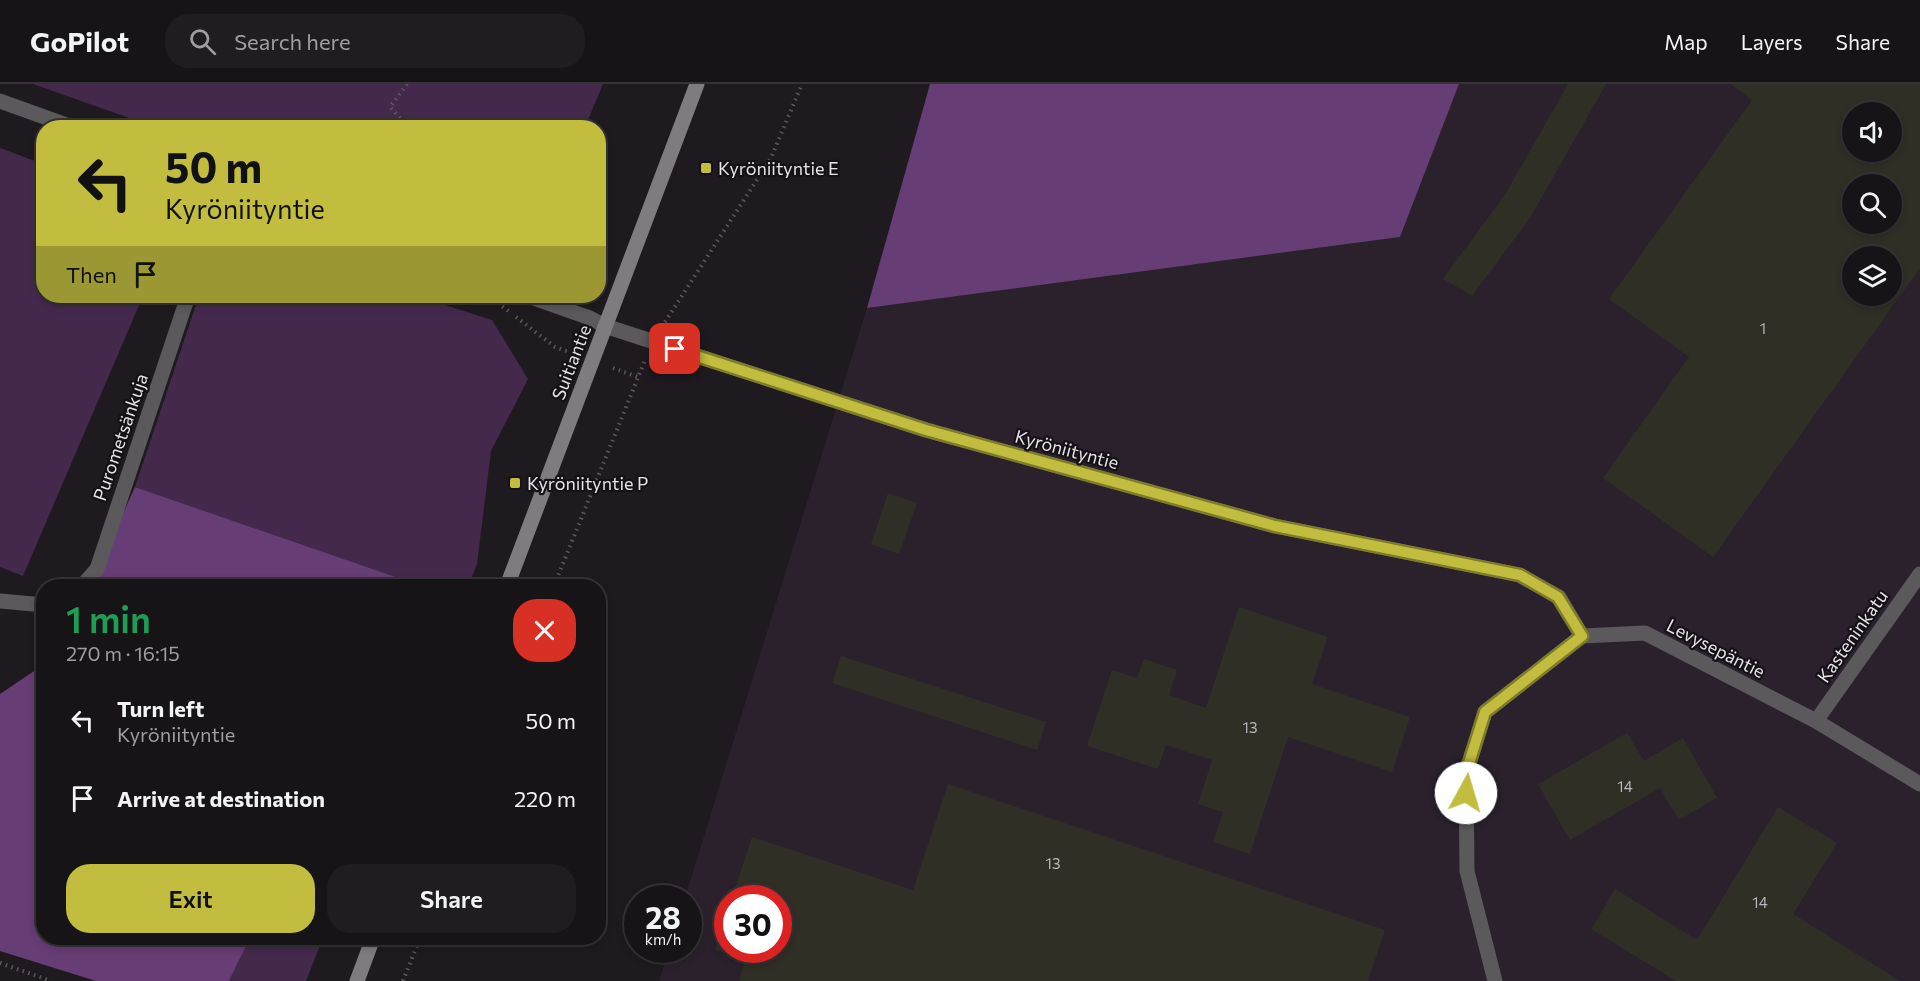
<!DOCTYPE html>
<meta charset="utf-8">
<style>
:root{--surface:#171418;--page:#201d21;--text:#f1f3f6;--muted:#9e9ea2;--line:#363337;--accent:#c2bd3f}
body{margin:0;font-family:Commissioner,sans-serif;background:var(--page);color:var(--text);height:100vh;display:flex;flex-direction:column;font-size:22px;white-space:nowrap}
*{box-sizing:border-box;margin:0}
p{font-size:20px;color:var(--muted)}
.icon{flex:none;width:33px;height:33px;fill:none;stroke:currentColor;stroke-width:2;stroke-linecap:round;stroke-linejoin:round}
.map{position:relative;flex:1;overflow:hidden}
.panel{position:absolute;left:36px;top:495px;width:570px;height:366px;display:flex;flex-direction:column;background:var(--surface);border-radius:24px;box-shadow:0 3px 9px #0003,0 0 0 2px var(--line)}
.panel>*{flex:none}
.hud{position:absolute;left:36px;top:36px;width:570px;height:183px;border-radius:24px;box-shadow:0 3px 9px #0003,0 0 0 2px var(--line);background:#c2bd3f;color:#111;overflow:hidden}
.fabs{position:absolute;left:1842px;top:18px;display:grid;gap:12px}
.fabs a{display:grid;place-items:center;width:60px;height:60px;border-radius:50%;background:var(--surface);box-shadow:0 3px 9px #0003,0 0 0 2px var(--line);font-size:30px}
.speed{position:absolute;left:624px;top:801px;display:flex;gap:12px;font-size:30px;font-weight:700;text-align:center}
.speed>*{display:grid;place-content:center;width:78px;height:78px;border-radius:50%;background:var(--surface);box-shadow:0 3px 9px #0003,0 0 0 2px var(--line);line-height:1}
.speed small{font-size:15px;font-weight:400}
.speed .limit{border:9px solid #d22;background:#fff;color:#111}
.pin{position:absolute;display:grid;place-items:center;width:51px;height:51px;color:#fff;margin:-26px;border-radius:12px;box-shadow:0 3px 9px #0006}
.me{position:absolute;width:66px;margin:-33px;rotate:6deg;stroke-linejoin:round;filter:drop-shadow(0 0 4px #0008)}
.turn{display:flex;align-items:center;gap:21px;height:126px;padding:0 30px;font-size:27px}
.turn .icon{width:78px;height:78px;stroke-width:2.5}
.turn b{display:block;font-size:42px;line-height:51px}
.then{display:flex;align-items:center;height:57px;padding:0 30px;background:#0003;gap:12px;font-size:22px}
.round{display:grid;place-items:center;flex:none;width:63px;height:63px;border-radius:24px;background:var(--page)}
.head{display:flex;align-items:center;justify-content:space-between;height:102px;padding:0 30px}
h1{font-size:36px;font-weight:600;line-height:45px;color:#1e9e55}
.cta{display:flex;gap:12px;margin-top:auto;padding:12px 30px}
.cta a{flex:1;height:69px;border-radius:24px;background:var(--accent);color:#111;font-size:24px;font-weight:600;line-height:69px;text-align:center}
.cta a+a{background:var(--page);color:var(--text)}
ul{padding:0;list-style:none}
li{display:flex;align-items:center;gap:18px;height:78px;padding:0 30px}
li div{flex:1}
li b{display:block;font-size:22px}
li em{font-style:normal}
header{display:flex;align-items:center;gap:36px;box-sizing:border-box;height:84px;padding:0 30px;background:var(--surface);border-bottom:2px solid var(--line)}
header strong{font-size:28px}
nav{display:flex;gap:33px;margin-inline-start:auto;font-size:21px}
.search{width:420px;height:54px;background:var(--page);display:flex;align-items:center;gap:15px;box-sizing:border-box;padding:0 21px;border-radius:24px;color:var(--muted);font-size:22px}
.map>svg:first-child{display:block}
.built{fill:#2a212d;fill-rule:evenodd}
.green{fill:#44294d}
.forest{fill:#663d74}
.building{fill:#2f2f26;fill-rule:evenodd}
.lines{fill:none;stroke-linecap:round;stroke-linejoin:round}
.path{stroke:#5d585e;stroke-width:4;stroke-dasharray:1.5 4.5;stroke-linecap:butt}
.minor{stroke:#5b595c;stroke-width:15}
.secondary{stroke:#807b81;stroke-width:15}
.route-casing{stroke:#7e7b29;stroke-width:15}
.route{stroke:#c2bd3f;stroke-width:10}
.poi-dot{fill:#c2bd3f;stroke:#151117;stroke-width:2}
.labels{text-anchor:middle;dominant-baseline:central;stroke-width:4.5;stroke-linejoin:round;paint-order:stroke}
.number-label{font-size:15px;fill:#b8b5b7}
.poi-label{font-size:18px;fill:#e6e2e7;stroke:#151117;text-anchor:start}
.street-label{font-size:18px;fill:#e6e2e7;stroke:#151117}
</style>
<header>
<strong>GoPilot</strong>
<div class="search"><svg class="icon" aria-label="search" viewBox="0 0 24 24"><circle cx="10" cy="10" r="6"/><path d="M15 15l6 6"/></svg>Search here</div>
<nav><a>Map</a><a>Layers</a><a>Share</a></nav>
</header>
<div class="map">
<svg width="1920" height="897" viewBox="0 0 1920 897">
<rect width="100%" height="100%" fill="#1f1a20"/>
<path class="built" d="M1459,0H1920V897H659L669,866H688V814H685L867,224L1400,153ZM1852,28H1892V68H1852ZM1852,100H1892V140H1852ZM1852,172H1892V212H1852ZM728,814H778V866H728Z"/>
<g class="green">
<path d="M33,0H603L585,43H155Z"/>
<path d="M0,64L43,80L44,212H143L23,492L0,483Z"/>
<path d="M199,212H417L492,236L528,295L491,367L477,480L468,502H422L135,403Z"/>
<path d="M250,854H323L306,897H229Z"/>
</g>
<g class="forest">
<path d="M930,0H1459L1400,153L867,224Z"/>
<path d="M135,403L422,502H90Z"/>
<path d="M43,581L44,854H250L229,897H96L0,867V610Z"/>
</g>
<g class="building">
<path d="M1568,0H1606L1530,134L1472,212L1443,195L1504,112Z"/>
<path d="M1730,0H1920V184L1713,473L1603,394L1689,273L1609,215L1752,16ZM1852,28H1892V68H1852ZM1852,100H1892V140H1852ZM1852,172H1892V212H1852Z"/>
<path d="M888,409L917,419L899,470L871,460Z"/>
<path d="M1239,523L1328,553L1312,600L1410,633L1392,688L1288,653L1250,770L1213,758L1223,728L1198,720L1212,676L1166,661L1158,685L1087,662L1112,586L1137,594L1144,575L1177,586L1169,611L1206,624Z"/>
<path d="M841,572L1046,638L1037,666L832,599Z"/>
<path d="M1627,649L1644,677L1683,654L1717,714L1679,736L1660,704L1570,756L1538,700Z"/>
<path d="M948,700L1385,846L1368,897H739L745,876L715,866L727,829L728,866H778V814H732L752,753L913,806Z"/>
<path d="M1778,723L1837,759L1793,830L1900,897H1676L1591,845L1615,805L1697,856Z"/>
</g>
<g class="lines">
<g class="path">
<path d="M407,0L390,23L409,44"/>
<path d="M481,212L495,217L510,228"/>
<path d="M516,233L555,263L572,269"/>
<path d="M665,238L771,74L802,0"/>
<path d="M613,284L638,293"/>
<path d="M554,502L645,276"/>
<path d="M0,879L51,897"/>
<path d="M403,897L420,854"/>
</g>
<g class="minor">
<path d="M0,17L75,44"/>
<path d="M528,212L590,234L605,242L926,346L1275,442L1519,491L1559,513L1582,552"/>
<path d="M82,502L97,485L188,212"/>
<path d="M0,517L44,521"/>
<path d="M1816,637L1920,490"/>
<path d="M1495,897L1467,787L1466,689L1485,628L1582,552L1645,549L1816,637L1920,700"/>
</g>
<g class="secondary">
<path d="M507,502L697,0"/>
<path d="M357,897L373,854"/>
</g>
</g>
<g class="lines">
<g class="route-casing">
<path id="route" d="M675,265L926,346L1275,442L1520,491L1558,513L1582,552L1485,628L1466,689V709"/>
</g>
<use href="#route" class="route"/>
</g>
<g class="poi-dot">
<rect x="700" y="78" width="12" height="12" rx="3"/>
<rect x="509" y="393" width="12" height="12" rx="3"/>
</g>
<g class="labels">
<g class="number-label">
<text x="1763" y="244">1</text>
<text x="1250" y="643">13</text>
<text x="1625" y="702">14</text>
<text x="1053" y="779">13</text>
<text x="1760" y="818">14</text>
</g>
<g class="poi-label">
<text x="718" y="84">Kyröniityntie E</text>
<text x="527" y="399">Kyröniityntie P</text>
</g>
<g class="street-label">
<text transform="translate(571 278) rotate(-69)">Suitiantie</text>
<text transform="translate(120 353) rotate(-71)">Purometsänkuja</text>
<text transform="translate(1067 365) rotate(15)">Kyröniityntie</text>
<text transform="translate(1852 552) rotate(-55)">Kasteninkatu</text>
<text transform="translate(1716 564) rotate(27)">Levysepäntie</text>
</g>
</g>
</svg>
<div class="fabs">
<a><svg class="icon" aria-label="sound" viewBox="0 0 24 24"><path d="M4 9h4l5-4v14l-5-4H4zM17 9q2 3 0 6"/></svg></a>
<a><svg class="icon" aria-label="search" viewBox="0 0 24 24"><circle cx="10" cy="10" r="6"/><path d="M15 15l6 6"/></svg></a>
<a><svg class="icon" aria-label="layers" viewBox="0 0 24 24"><path d="M12 4l9 5-9 5-9-5zM3 14l9 5 9-5"/></svg></a>
</div>
<div class="speed"><div>28<small>km/h</small></div><div class="limit">30</div></div>
<div class="pin" style="left:675px;top:265px;background:#d93025"><svg class="icon" aria-label="arrive" viewBox="0 0 24 24"><path d="M6 21V4h12l-3 4 3 4H6"/></svg></div>
<svg class="me" style="left:1466px;top:709px" viewBox="-20 -20 40 40"><circle r="19" fill="#fff"/><path d="M0-13L10 11 0 6-10 11z" fill="#c2bd3f"/></svg>
<div class="hud">
<div class="turn"><svg class="icon" aria-label="left" viewBox="0 0 24 24"><path d="M17 20v-9H6M10 6l-5 5 5 5"/></svg><div><b>50 m</b>Kyröniityntie</div></div>
<div class="then">Then<svg class="icon" aria-label="arrive" viewBox="0 0 24 24"><path d="M6 21V4h12l-3 4 3 4H6"/></svg></div>
</div>
<section class="panel">
<div class="head"><div><h1>1 min</h1><p>270 m · 16:15</p></div><a class="round" style="background:#d93025;color:#fff"><svg class="icon" aria-label="close" viewBox="0 0 24 24"><path d="M6 6l12 12M18 6L6 18"/></svg></a></div>
<ul>
<li><svg class="icon" aria-label="left" viewBox="0 0 24 24"><path d="M17 20v-9H6M10 6l-5 5 5 5"/></svg><div><b>Turn left</b><p>Kyröniityntie</p></div><em>50 m</em></li>
<li><svg class="icon" aria-label="arrive" viewBox="0 0 24 24"><path d="M6 21V4h12l-3 4 3 4H6"/></svg><div><b>Arrive at destination</b></div><em>220 m</em></li>
</ul>
<div class="cta"><a>Exit</a><a>Share</a></div>
</section>
</div>
